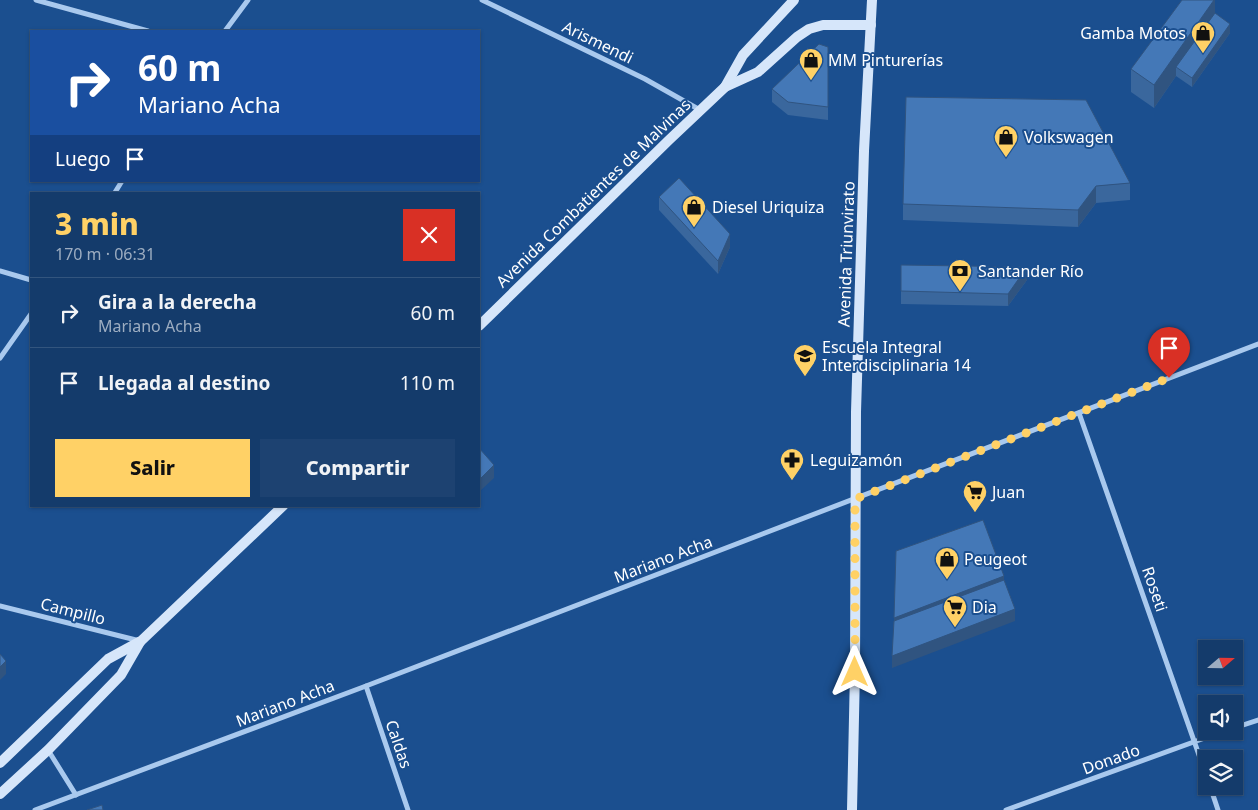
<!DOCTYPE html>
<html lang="es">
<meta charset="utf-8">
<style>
:root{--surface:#143b6b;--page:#1d4271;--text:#f1f3f6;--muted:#9dadc1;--line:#33557e;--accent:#ffd166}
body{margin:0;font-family:"Noto Sans",sans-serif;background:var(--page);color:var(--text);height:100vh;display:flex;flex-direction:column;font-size:19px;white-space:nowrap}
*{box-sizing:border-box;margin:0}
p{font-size:16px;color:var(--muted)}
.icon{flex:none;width:28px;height:28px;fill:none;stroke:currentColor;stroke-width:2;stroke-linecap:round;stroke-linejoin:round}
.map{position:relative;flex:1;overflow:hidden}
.details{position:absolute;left:30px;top:192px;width:450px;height:315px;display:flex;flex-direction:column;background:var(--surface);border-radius:0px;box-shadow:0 1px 4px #0004,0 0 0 1px var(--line)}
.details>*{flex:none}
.banner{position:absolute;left:30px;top:30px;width:450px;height:152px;border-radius:0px;box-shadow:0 1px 4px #0004,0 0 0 1px var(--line);background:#1a4fa0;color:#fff;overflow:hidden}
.needle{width:32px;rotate:70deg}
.buttons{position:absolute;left:1198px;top:640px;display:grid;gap:10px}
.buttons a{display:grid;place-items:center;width:45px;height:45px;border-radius:0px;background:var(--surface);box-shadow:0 1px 4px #0004,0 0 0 1px var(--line);font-size:25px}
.pin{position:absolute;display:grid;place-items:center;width:42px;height:42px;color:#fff;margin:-51px -21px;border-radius:50% 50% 50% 0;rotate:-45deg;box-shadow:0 0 5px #0007}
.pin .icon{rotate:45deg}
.me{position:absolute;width:55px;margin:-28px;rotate:0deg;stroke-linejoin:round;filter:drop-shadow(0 0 4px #0008)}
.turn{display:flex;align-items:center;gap:18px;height:105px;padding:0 25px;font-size:22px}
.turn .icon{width:65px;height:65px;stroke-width:2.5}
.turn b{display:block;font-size:35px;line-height:42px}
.then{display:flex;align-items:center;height:48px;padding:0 25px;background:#0003;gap:10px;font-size:19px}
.round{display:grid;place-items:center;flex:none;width:52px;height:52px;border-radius:0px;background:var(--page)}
.overview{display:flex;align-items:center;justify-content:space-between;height:85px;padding:0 25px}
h1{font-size:30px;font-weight:800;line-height:38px;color:var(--accent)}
.primary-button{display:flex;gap:10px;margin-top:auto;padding:10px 25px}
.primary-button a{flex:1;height:58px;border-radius:0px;background:var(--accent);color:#111;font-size:20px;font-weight:800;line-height:58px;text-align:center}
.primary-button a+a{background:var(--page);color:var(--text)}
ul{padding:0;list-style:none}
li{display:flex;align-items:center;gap:15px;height:70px;padding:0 25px;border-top:1px solid var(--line)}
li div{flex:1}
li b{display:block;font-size:19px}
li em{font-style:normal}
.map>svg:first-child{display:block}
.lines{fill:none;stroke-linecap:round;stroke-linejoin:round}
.street{stroke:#a9c9ee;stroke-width:5}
.secondary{stroke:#d6e6fa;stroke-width:10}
.wall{fill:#3a679d}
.shaded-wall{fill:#305480}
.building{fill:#4478b7;stroke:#305480}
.route{stroke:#ffd166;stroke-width:9;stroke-dasharray:0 16.2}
.labels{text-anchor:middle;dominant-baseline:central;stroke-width:4;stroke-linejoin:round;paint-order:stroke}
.poi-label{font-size:16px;fill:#fff;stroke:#1b4f8f;text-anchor:start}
.street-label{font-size:16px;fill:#fff;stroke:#1b4f8f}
</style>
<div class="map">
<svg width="1258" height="810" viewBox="0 0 1258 810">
<rect width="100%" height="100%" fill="#1b4f8f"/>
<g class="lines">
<g class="street">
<path d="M36,0L148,31"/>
<path d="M482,0L645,79L700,110"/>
<path d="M225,31L248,0"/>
<path d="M114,194L122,181"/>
<path d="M0,271L31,280"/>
<path d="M0,358L31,314"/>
<path d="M1079,413L1206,775"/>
<path d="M0,606L140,641"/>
<path d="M366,686L408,810"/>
<path d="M1234,728L1258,720"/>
<path d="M48,750L76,795"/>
<path d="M1210,786L1218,810"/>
<path d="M35,810L366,686L1258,344"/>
<path d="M1006,810L1224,731"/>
</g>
<g class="secondary">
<path d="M725,87L743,55L794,0"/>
<path d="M479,326L669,140L725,87L758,72L797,37L809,29L823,25H871"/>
<path d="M0,763L108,659L141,641L283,506"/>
<path d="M0,794L48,750L121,675L140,642"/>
<path d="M852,810L855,671L856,412L864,151L872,0"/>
</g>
</g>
<g class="wall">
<path d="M1215,0V13L1230,33L1192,87L1176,76L1154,108L1131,92V69Z"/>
<path d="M828,47V120L788,115L772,102V89Z"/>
<path d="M1130,183V200L1096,203L1078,227L903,220V204Z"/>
<path d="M659,197L730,247L718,274L659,210Z"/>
<path d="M901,265L1027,280L1008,306L901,304Z"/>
</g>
<g class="shaded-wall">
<path d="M1214,0H1215V21L1176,67V76L1154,108V85Z"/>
<path d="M1230,24V33L1192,87V78Z"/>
<path d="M1096,186V203L1078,227V210Z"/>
<path d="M730,234V247L718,274V261Z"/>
<path d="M1027,267V280L1008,306V294Z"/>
<path d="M494,465V478L479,492V480Z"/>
<path d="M1004,576V593L894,634V618Z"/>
<path d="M1015,609V621L892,668V656Z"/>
<path d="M6,661V674L0,680V667Z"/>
</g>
<g class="building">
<path d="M1182,0H1214L1154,85L1131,69Z"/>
<path d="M1215,13L1230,24L1192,78L1176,67Z"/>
<path d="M819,44L828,47V107L788,102L772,89Z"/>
<path d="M906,97L1086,100L1130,183L1096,186L1078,210L903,204Z"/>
<path d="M679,178L730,234L718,261L659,197Z"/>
<path d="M901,265L1027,267L1008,294L901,291Z"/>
<path d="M479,448L494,465L479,480Z"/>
<path d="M983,520L1004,576L894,618L896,551Z"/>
<path d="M1004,580L1015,609L892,656L894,621Z"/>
<path d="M0,654L6,661L0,667Z"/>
<path d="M102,805L103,810H87Z"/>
</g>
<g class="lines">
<path class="route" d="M855,672V499L1169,378"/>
</g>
<defs>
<g id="shop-pin" transform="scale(1.25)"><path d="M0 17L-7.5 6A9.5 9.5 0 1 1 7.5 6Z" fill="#ffd166" stroke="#1b4f8f"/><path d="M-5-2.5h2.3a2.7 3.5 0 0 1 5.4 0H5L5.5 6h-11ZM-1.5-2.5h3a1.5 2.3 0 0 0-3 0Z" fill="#111"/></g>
<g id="bank-pin" transform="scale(1.25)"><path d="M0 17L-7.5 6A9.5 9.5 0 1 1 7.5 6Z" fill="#ffd166" stroke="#1b4f8f"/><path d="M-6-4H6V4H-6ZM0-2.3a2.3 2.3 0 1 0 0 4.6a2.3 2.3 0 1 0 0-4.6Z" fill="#111"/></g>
<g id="school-pin" transform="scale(1.25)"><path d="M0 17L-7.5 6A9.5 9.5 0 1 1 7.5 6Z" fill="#ffd166" stroke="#1b4f8f"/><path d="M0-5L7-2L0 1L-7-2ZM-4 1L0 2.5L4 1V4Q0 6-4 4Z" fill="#111"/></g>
<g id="pharmacy-pin" transform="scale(1.25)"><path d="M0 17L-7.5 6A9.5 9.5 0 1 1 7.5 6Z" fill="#ffd166" stroke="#1b4f8f"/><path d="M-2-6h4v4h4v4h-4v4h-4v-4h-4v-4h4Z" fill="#111"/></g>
<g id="supermarket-pin" transform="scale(1.25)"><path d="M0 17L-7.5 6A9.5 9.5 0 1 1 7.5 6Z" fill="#ffd166" stroke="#1b4f8f"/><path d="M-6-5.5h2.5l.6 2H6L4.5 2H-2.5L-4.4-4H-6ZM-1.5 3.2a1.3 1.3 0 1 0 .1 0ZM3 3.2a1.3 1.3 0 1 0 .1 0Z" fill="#111"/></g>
</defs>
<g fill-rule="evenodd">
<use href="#shop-pin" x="1203" y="33"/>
<use href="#shop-pin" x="811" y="60"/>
<use href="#shop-pin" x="1006" y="137"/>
<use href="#shop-pin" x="694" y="207"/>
<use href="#bank-pin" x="960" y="271"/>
<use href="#school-pin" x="805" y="356"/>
<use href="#pharmacy-pin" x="792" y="460"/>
<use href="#supermarket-pin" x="975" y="492"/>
<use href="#shop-pin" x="947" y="559"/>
<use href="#supermarket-pin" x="955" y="607"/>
</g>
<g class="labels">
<g class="poi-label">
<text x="1186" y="33" text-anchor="end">Gamba Motos</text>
<text x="828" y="60">MM Pinturerías</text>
<text x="1024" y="137">Volkswagen</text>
<text x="712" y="207">Diesel Uriquiza</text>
<text x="978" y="271">Santander Río</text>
<text x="822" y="347">Escuela Integral<tspan x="822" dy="18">Interdisciplinaria 14</tspan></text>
<text x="810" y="460">Leguizamón</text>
<text x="992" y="492">Juan</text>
<text x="964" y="559">Peugeot</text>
<text x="972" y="607">Dia</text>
</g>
<g class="street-label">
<text transform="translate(598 42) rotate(26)">Arismendi</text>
<text transform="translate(593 193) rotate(-44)">Avenida Combatientes de Malvinas</text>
<text transform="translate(846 254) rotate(-88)">Avenida Triunvirato</text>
<text transform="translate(663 559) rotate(-21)">Mariano Acha</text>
<text transform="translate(1155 589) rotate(71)">Roseti</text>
<text transform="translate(73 611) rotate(14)">Campillo</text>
<text transform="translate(285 703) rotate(-21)">Mariano Acha</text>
<text transform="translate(399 744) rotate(71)">Caldas</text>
<text transform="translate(1111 759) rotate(-20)">Donado</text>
</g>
</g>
</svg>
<div class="buttons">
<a><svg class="needle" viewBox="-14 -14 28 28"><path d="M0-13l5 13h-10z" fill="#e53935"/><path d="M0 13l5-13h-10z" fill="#9dadc1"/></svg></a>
<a><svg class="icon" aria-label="sound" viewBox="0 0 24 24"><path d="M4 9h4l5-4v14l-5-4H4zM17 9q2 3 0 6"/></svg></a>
<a><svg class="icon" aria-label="layers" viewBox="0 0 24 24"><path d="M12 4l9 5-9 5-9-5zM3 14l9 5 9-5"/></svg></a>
</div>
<div class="pin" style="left:1169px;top:378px;background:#d93025"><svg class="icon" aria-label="arrive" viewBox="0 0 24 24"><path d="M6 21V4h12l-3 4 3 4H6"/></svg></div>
<svg class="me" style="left:855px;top:672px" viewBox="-20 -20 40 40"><path d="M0-17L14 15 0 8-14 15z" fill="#ffd166" stroke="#fff" stroke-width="4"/></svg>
<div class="banner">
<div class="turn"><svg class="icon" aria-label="right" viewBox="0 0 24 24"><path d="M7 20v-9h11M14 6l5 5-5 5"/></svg><div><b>60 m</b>Mariano Acha</div></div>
<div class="then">Luego<svg class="icon" aria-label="arrive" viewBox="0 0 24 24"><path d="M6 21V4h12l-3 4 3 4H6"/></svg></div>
</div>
<section class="details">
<div class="overview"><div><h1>3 min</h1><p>170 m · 06:31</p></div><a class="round" style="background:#d93025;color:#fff"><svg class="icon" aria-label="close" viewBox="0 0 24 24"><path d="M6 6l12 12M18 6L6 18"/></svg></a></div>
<ul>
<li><svg class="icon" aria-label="right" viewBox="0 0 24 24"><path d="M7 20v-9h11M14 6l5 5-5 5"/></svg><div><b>Gira a la derecha</b><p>Mariano Acha</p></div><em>60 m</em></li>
<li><svg class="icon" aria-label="arrive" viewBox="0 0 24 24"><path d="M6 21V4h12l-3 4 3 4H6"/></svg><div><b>Llegada al destino</b></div><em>110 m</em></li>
</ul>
<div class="primary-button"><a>Salir</a><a>Compartir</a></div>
</section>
</div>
